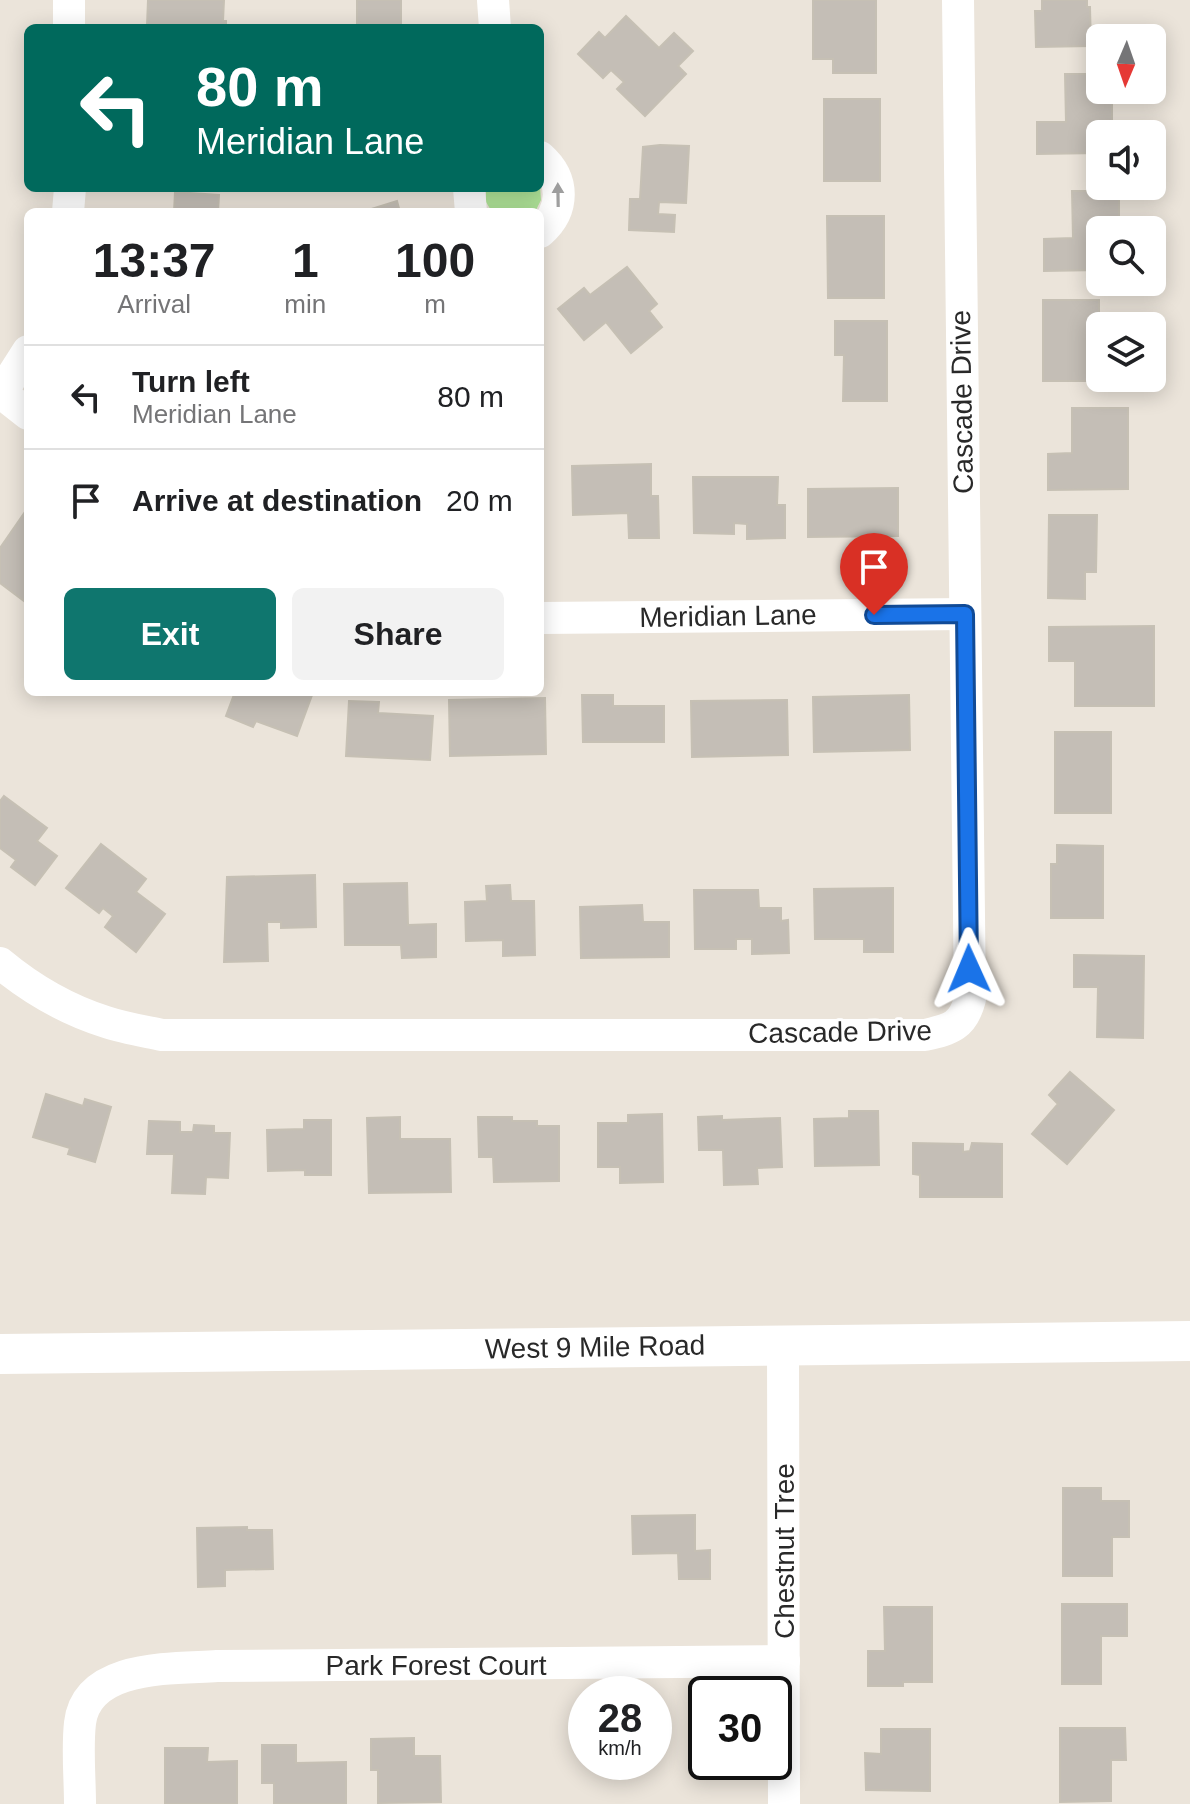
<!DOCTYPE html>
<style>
:root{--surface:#fff;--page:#f2f2f2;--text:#202124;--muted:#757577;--line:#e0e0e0;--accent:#0f766e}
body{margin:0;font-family:Helvetica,sans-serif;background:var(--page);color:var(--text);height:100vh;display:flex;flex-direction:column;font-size:30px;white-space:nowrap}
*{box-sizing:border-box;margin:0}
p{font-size:26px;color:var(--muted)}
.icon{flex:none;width:44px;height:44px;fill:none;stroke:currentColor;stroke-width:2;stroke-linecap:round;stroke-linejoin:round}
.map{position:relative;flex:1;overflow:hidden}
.side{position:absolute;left:24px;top:208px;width:520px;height:488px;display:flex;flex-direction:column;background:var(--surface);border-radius:12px;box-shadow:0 4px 20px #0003}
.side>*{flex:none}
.guide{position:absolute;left:24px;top:24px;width:520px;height:168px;border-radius:12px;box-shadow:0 4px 20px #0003;background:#00695c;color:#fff;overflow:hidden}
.needle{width:52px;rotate:182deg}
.controls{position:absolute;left:1086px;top:24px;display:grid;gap:16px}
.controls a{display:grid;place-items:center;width:80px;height:80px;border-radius:12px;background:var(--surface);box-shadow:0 4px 20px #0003;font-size:40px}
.speed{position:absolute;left:568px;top:1676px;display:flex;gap:16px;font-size:40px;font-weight:700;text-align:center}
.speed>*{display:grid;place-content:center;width:104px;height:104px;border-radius:50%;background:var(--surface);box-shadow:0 4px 20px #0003;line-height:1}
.speed small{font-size:20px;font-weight:400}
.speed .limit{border:4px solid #111;border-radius:12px;background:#fff;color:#111}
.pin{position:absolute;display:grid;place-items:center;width:68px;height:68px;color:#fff;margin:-82px -34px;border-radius:50% 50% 50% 0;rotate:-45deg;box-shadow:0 0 8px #0007}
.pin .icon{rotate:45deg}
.me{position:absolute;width:88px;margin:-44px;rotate:359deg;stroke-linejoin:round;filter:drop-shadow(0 0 6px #0008)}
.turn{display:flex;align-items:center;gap:28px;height:168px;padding:0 40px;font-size:36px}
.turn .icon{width:104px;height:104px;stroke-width:2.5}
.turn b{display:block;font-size:56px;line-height:68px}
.eta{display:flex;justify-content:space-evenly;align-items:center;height:136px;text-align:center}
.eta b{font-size:48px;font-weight:700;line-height:56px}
.action{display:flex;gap:16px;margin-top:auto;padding:16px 40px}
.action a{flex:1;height:92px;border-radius:12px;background:var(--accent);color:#fff;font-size:32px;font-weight:700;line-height:92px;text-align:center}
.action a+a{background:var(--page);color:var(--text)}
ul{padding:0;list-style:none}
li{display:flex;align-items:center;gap:24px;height:104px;padding:0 40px;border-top:2px solid var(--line)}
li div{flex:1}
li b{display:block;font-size:30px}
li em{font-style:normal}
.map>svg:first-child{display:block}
.green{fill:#aee297}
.building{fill:#c4beb6;stroke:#c6c0b4;stroke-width:2}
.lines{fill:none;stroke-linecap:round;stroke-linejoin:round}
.minor{stroke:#fff;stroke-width:32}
.tertiary{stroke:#fff;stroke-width:40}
.oneway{fill:#9f9f9f}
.route-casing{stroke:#114b97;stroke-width:20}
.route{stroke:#1a73e8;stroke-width:14}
.labels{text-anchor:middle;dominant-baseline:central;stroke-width:6;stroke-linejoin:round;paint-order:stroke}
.street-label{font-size:28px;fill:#292929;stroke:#fff}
</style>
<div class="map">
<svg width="1190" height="1804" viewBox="0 0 1190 1804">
<rect width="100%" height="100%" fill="#ebe4da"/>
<path class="green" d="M540,185L541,200L535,212H492L486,202V188H540Z"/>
<g class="building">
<path d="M148,0H224L223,21H226V28L147,26Z"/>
<rect x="357" y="0" width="44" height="28"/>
<path d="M813,0H876V73H833V59H813Z"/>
<path d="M1042,0H1087V7H1090L1091,46L1036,47L1035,11H1042Z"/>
<path d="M626,16L659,48L674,33L693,51L678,66L686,74L645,116L617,89L624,82L611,70L603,78L578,54L599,32L605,38Z"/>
<path d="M1065,74H1100V90H1112V134H1100V153L1037,154V122H1066Z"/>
<rect x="824" y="99" width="56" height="82"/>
<path d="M660,145L689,146L686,203L659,202L658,214L675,215L674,232L629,230L630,199H640L643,147Z"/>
<path d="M1072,191H1119V230H1100V270L1044,271V239L1073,238Z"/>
<path d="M175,192L219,195L218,212H174Z"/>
<path d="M397,201L400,212H366L365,211Z"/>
<path d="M827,216H884V298H828Z"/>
<path d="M627,267L657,304L649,311L662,327L631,353L606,322L584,340L558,309L584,288L590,295Z"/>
<rect x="1043" y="300" width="56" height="81"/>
<path d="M835,321H887V401H843L844,355H835Z"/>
<path d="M1072,408H1128V489L1048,490V454L1072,453Z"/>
<path d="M651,464V496H658L659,538H629L628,513L573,515L572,466Z"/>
<path d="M693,477H778L777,505H785V538L747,539V524L734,523V534L694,533Z"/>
<path d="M898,488V536L808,537V489Z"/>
<path d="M25,512L28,514V595L24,601L0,583V548Z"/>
<path d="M1049,515H1097L1096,572H1085V599L1048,598Z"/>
<path d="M1154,626V706H1075V661H1049V627Z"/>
<path d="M235,692H303L312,695L297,736L256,721L253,727L226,716Z"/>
<path d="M582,695H613V706H664V742H583Z"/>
<path d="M909,695L910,750L814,752L813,697Z"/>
<path d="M545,698L546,754L450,756L449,700Z"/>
<path d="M787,700L788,755L692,757L691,701Z"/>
<path d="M349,701L379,702L378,713L433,716L430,760L346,756Z"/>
<rect x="1055" y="732" width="56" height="81"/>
<path d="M4,796L47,828L37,841L57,856L35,885L11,867L16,860L0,848V801Z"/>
<path d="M101,844L146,879L136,892L165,914L136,952L105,927L113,916L103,908L99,913L66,888Z"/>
<path d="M1057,845L1103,846V918H1051V864H1057Z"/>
<path d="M315,875L316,927L281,928V922H267L268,961L224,962L227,877Z"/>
<path d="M407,883L408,925L436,924V957L402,958L401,945H345L344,884Z"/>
<path d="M510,885L511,901H534L535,955L503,956V940L466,941L465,902L487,901L486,886Z"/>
<path d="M893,888V952H864V939H815L814,889Z"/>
<path d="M694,890H758L759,908H781V921L788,920L789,953L752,954V939H736V949H695Z"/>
<path d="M642,905L643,922H669V957L581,958L580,907Z"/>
<path d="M1074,955L1144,956L1143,1038L1097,1037L1098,987H1074Z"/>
<path d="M1070,1072L1114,1110L1067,1164L1032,1134L1058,1104L1049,1095Z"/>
<path d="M46,1094L83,1106L85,1099L111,1107L95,1162L68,1154L70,1148L33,1137Z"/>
<path d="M849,1111H878L879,1165L815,1166L814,1119L849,1118Z"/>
<path d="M662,1114L663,1182L620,1183V1167H598V1123H628V1115Z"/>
<path d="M722,1116V1120L780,1118L782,1167L757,1168L758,1184L724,1185L723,1150H699L698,1117Z"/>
<path d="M400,1117V1139H450L451,1192L369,1193L367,1118Z"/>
<path d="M478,1117H512V1121H537V1126H559V1181L494,1182L493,1157H479Z"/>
<path d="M304,1120H331V1175H305V1170L268,1171L267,1130L304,1129Z"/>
<path d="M149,1121L180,1122V1132H193L194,1125L214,1126V1133H230L228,1178L206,1177L205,1194L172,1193L174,1154H147Z"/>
<path d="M913,1143L963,1144V1152L970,1151L972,1143L1002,1144V1197H920V1175L913,1174Z"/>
<path d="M1063,1488H1101V1501H1129V1537H1112V1576H1063Z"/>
<path d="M695,1515V1551L710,1550V1579H679L678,1553L633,1554L632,1516Z"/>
<path d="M247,1527V1530H272L273,1569L225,1570V1586L198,1587L197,1528Z"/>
<path d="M1062,1604H1127V1636H1101V1684H1062Z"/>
<path d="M884,1607H932V1682H903V1686H868V1651H885Z"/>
<path d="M1060,1728H1125L1126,1760H1111V1801L1060,1802Z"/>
<path d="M881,1729H930V1791L866,1790L865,1753L881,1754Z"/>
<path d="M414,1738V1756H440L441,1802L378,1803V1770H371V1739Z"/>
<path d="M262,1745H296V1763L346,1762V1804H274V1783H262Z"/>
<path d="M165,1748H208L207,1762L237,1761V1804H165Z"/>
</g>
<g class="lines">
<g class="minor">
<path d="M69,0V28"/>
<path d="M493,0L495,28"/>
<path d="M540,157C565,179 565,210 540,232"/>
<path d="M469,188L471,212"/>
<path d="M68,212L70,188"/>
<path d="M0,392L28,414"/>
<path d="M0,395L28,351"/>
<path d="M540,618L965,614"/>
<path d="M0,963C30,988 68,1010 106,1022C124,1028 143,1031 162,1035H925C951,1029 963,1026 970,999L958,0"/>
<path d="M783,1345L784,1804"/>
<path d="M80,1804C80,1778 77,1749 80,1723C87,1664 173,1669 217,1666L784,1661"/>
</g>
<path class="tertiary" d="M0,1354L1190,1341"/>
</g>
<defs><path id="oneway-solid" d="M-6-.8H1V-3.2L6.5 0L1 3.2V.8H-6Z" transform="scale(2)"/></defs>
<use class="oneway" href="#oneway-solid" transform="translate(558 195) rotate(-91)"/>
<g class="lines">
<g class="route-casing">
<path id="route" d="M874,615L965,614L969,969"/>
</g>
<use href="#route" class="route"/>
</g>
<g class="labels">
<g class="street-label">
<text transform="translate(962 402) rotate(-91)">Cascade Drive</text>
<text transform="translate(728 616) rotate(-1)">Meridian Lane</text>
<text transform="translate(840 1032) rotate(-1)">Cascade Drive</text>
<text transform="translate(595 1347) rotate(-1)">West 9 Mile Road</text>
<text transform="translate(784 1551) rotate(-90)">Chestnut Tree</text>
<text x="436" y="1665">Park Forest Court</text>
</g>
</g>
</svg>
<div class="controls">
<a><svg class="needle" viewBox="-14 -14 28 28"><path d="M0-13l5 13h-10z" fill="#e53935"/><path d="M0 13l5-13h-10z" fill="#757577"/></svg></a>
<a><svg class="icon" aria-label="sound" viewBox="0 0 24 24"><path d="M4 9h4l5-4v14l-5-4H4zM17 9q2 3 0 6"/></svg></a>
<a><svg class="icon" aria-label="search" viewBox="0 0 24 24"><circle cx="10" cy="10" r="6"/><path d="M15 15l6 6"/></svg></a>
<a><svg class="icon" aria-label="layers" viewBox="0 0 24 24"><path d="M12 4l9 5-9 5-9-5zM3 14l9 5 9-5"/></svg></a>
</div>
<div class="speed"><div>28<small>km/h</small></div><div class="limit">30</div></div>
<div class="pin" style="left:874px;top:615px;background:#d93025"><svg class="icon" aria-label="arrive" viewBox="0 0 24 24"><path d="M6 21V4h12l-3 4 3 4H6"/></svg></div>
<svg class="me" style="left:969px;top:969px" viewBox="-20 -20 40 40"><path d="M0-17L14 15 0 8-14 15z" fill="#1a73e8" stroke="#fff" stroke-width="4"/></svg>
<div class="guide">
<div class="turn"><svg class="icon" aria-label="left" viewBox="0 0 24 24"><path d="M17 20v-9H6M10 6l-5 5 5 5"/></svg><div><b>80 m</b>Meridian Lane</div></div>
</div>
<section class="side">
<div class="eta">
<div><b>13:37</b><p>Arrival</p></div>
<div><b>1</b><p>min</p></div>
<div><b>100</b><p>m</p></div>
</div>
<ul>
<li><svg class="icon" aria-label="left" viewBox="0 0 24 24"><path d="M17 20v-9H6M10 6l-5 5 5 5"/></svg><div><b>Turn left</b><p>Meridian Lane</p></div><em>80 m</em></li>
<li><svg class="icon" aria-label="arrive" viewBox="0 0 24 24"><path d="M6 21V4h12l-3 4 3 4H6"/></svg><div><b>Arrive at destination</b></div><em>20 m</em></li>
</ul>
<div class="action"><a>Exit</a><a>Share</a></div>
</section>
</div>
